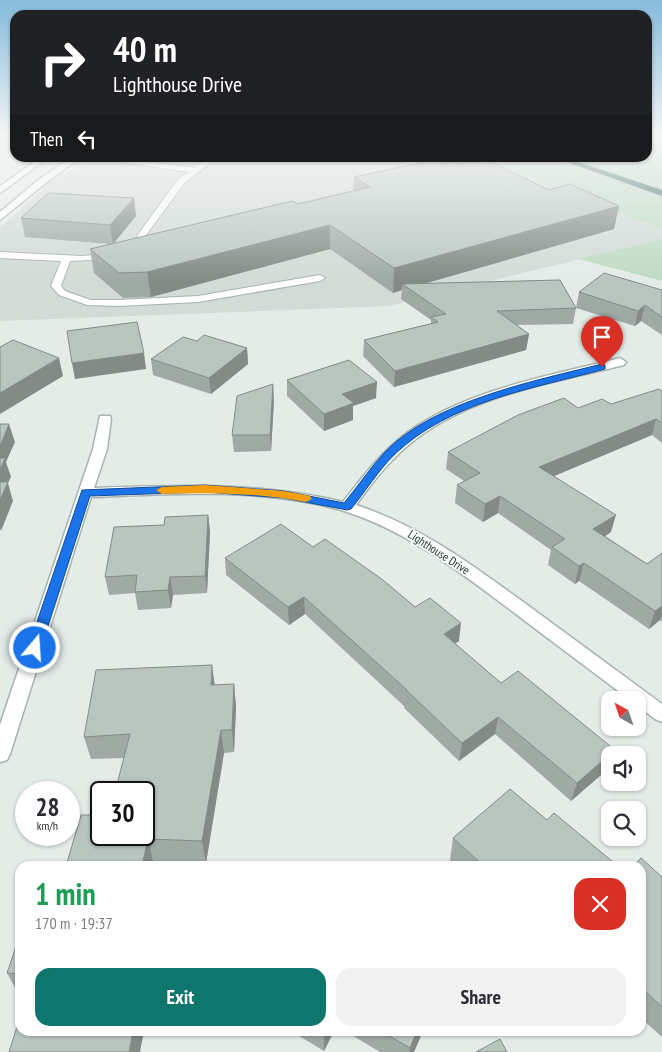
<!DOCTYPE html>
<meta charset="utf-8">
<style>
:root{--surface:#fff;--page:#f2f2f3;--text:#2b2b33;--muted:#7c7c81;--accent:#0f766e}
body{margin:0;font-family:"PT Sans Narrow",sans-serif;background:var(--page);color:var(--text);height:100vh;display:flex;flex-direction:column;font-size:19px;white-space:nowrap}
*{box-sizing:border-box;margin:0}
p{font-size:16px;color:var(--muted)}
.icon{flex:none;width:28px;height:28px;fill:none;stroke:currentColor;stroke-width:2;stroke-linecap:round;stroke-linejoin:round}
.map{position:relative;flex:1;overflow:hidden}
.drawer{position:absolute;left:15px;top:861px;width:631px;height:175px;display:flex;flex-direction:column;background:var(--surface);border-radius:15px;box-shadow:0 1px 4px #0004}
.drawer>*{flex:none}
.guide{position:absolute;left:10px;top:10px;width:642px;height:152px;border-radius:15px;box-shadow:0 1px 4px #0004;background:#202124;color:#fff;overflow:hidden}
.needle{width:32px;rotate:320deg}
.controls{position:absolute;left:601px;top:691px;display:grid;gap:10px}
.controls a{display:grid;place-items:center;width:45px;height:45px;border-radius:10px;background:var(--surface);box-shadow:0 1px 4px #0004;font-size:25px}
.speed{position:absolute;left:15px;top:781px;display:flex;gap:10px;font-size:25px;font-weight:700;text-align:center}
.speed>*{display:grid;place-content:center;width:65px;height:65px;border-radius:50%;background:var(--surface);box-shadow:0 1px 4px #0004;line-height:1}
.speed small{font-size:12px;font-weight:400}
.speed .limit{border:2px solid #111;border-radius:8px;background:#fff;color:#111}
.pin{position:absolute;display:grid;place-items:center;width:42px;height:42px;color:#fff;margin:-51px -21px;border-radius:50% 50% 50% 0;rotate:-45deg;box-shadow:0 0 5px #0007}
.pin .icon{rotate:45deg}
.me{position:absolute;width:55px;margin:-28px;rotate:18deg;stroke-linejoin:round;filter:drop-shadow(0 0 4px #0008)}
.turn{display:flex;align-items:center;gap:18px;height:105px;padding:0 20px;font-size:22px}
.turn .icon{width:65px;height:65px;stroke-width:2.5}
.turn b{display:block;font-size:35px;line-height:42px}
.then{display:flex;align-items:center;height:48px;padding:0 20px;background:#0003;gap:10px;font-size:19px}
.round{display:grid;place-items:center;flex:none;width:52px;height:52px;border-radius:15px;background:var(--page)}
.head{display:flex;align-items:center;justify-content:space-between;height:85px;padding:0 20px}
h1{font-size:30px;font-weight:700;line-height:38px;color:#1e9e55}
.button{display:flex;gap:10px;margin-top:auto;padding:10px 20px}
.button a{flex:1;height:58px;border-radius:15px;background:var(--accent);color:#fff;font-size:20px;font-weight:700;line-height:58px;text-align:center}
.button a+a{background:var(--page);color:var(--text)}
.map>svg:first-child{display:block}
.built{fill:#d2dbd6}
.green{fill:#bfdac4}
.lines{fill:none;stroke-linecap:round;stroke-linejoin:round}
.service-casing{stroke:#a7b3ae;stroke-width:2}
.minor-casing{stroke:#a7b3ae;stroke-width:3}
.secondary-casing{stroke:#a3b6ae;stroke-width:3}
.motorway-casing{stroke:#c2c8c6;stroke-width:3}
.service{fill:#fff;fill-rule:evenodd}
.minor{fill:#fff;fill-rule:evenodd}
.secondary{fill:#fff;fill-rule:evenodd}
.motorway{fill:#346457;fill-rule:evenodd}
.wall{fill:#9faaa5}
.shaded-wall{fill:#828b86}
.building{fill:#b9c6c0;stroke:#828b86}
.route{fill:#1a73e8;stroke:#114b97}
.slow{fill:#f59e0b}
.labels{text-anchor:middle;dominant-baseline:central;stroke-width:4;stroke-linejoin:round;paint-order:stroke}
.street-label{font-size:12px;fill:#253b34;stroke:#f4f9f6}
</style>
<div class="map">
<svg width="662" height="1052" viewBox="0 0 662 1052">
<rect width="100%" height="100%" fill="#e4ece8"/>
<path class="built" d="M94,158H478L662,229V239L389,306L0,321V228L50,182Z"/>
<g class="green">
<path d="M648,134H656L662,139V229L478,158H648Z"/>
<path d="M662,239V281L579,259Z"/>
</g>
<g class="lines">
<g class="service-casing">
<g id="service">
<path d="M104,158H119L194,168L209,158H217L185,182L146,235L154,243L150,246L137,236L179,178L189,172L107,160Z"/>
<path d="M0,252L81,256L112,254V258L109,259L70,261L61,286L65,291L91,300H119L198,296L320,275L325,278L320,281L198,302L119,306L87,305L59,295L51,286L61,261L0,258Z"/>
</g>
</g>
<g class="minor-casing">
<path id="minor" d="M620,358L626,362L624,365C555,382 476,394 417,438C392,457 374,480 356,505C421,526 475,567 530,607C574,639 618,672 662,704V722L655,719L638,706V700H630C591,670 551,641 512,611C460,572 407,531 344,511C263,487 174,494 91,497L10,754L7,760L0,762V725L93,449L100,416H110L111,419L107,449L94,488C178,485 261,482 343,502C363,476 382,451 408,432C469,389 549,376 620,358Z"/>
</g>
<g class="secondary-casing">
<g id="secondary">
<path d="M40,158H48L0,193V186Z"/>
<path d="M71,158H80L48,181L0,220V212L42,177Z"/>
</g>
</g>
<g class="motorway-casing">
<path id="motorway" d="M556,158H566L662,190V196Z"/>
</g>
<use href="#service" class="service"/>
<use href="#minor" class="minor"/>
<use href="#secondary" class="secondary"/>
<use href="#motorway" class="motorway"/>
</g>
<g class="wall">
<path d="M154,158H184L179,161Z"/>
<path d="M442,164L614,229L427,283L576,308L573,324L517,325L529,334L526,350L394,387L363,356L364,340L431,324V320L401,299L402,290L393,293L330,249L151,297L123,298L94,273L90,249L110,244L25,237L21,218L134,198L136,216L114,243L298,204L353,191L354,177Z"/>
<path d="M662,290V335L641,321L635,326L576,308L579,292Z"/>
<path d="M247,348L248,364L211,394L153,375L151,359Z"/>
<path d="M287,380L376,398L353,406V420L324,431L287,396Z"/>
<path d="M662,391V443L652,435L554,476L611,532L605,536L647,564L662,553V622L660,620L649,629L579,581L575,584L548,565L551,550L498,513L483,522L455,503L457,485L464,481L446,469L448,452L578,408L611,404Z"/>
<path d="M274,400L271,451L234,452L232,435Z"/>
<path d="M208,515L210,532L207,593L173,595L171,608L138,610L135,593L109,595L105,577L164,525Z"/>
<path d="M313,547L415,607L459,641L455,644L501,683L615,750L614,755H610L609,768L571,801L495,734L459,761L404,708V706L305,614L289,625L226,575L225,558Z"/>
<path d="M234,684L236,707L234,752L224,753L206,863L153,861L152,866H66L144,835L124,758L91,759L84,737L214,685Z"/>
<path d="M547,820L618,866H456L450,860L453,838Z"/>
<path d="M641,866L662,877V1037L641,1018Z"/>
<path d="M20,935V993H18L7,973Z"/>
<path d="M291,1031H334L324,1051Z"/>
<path d="M345,1031H423L414,1052H380Z"/>
</g>
<g class="shaded-wall">
<path d="M178,158H184L179,161Z"/>
<path d="M134,198L136,216L113,244L110,225Z"/>
<path d="M619,206L614,229L409,288L402,284V290L393,293L394,268Z"/>
<path d="M330,225V249L151,297L147,272Z"/>
<path d="M645,305L641,321L635,326L638,311Z"/>
<path d="M529,334L526,350L394,387L395,371Z"/>
<path d="M247,348L248,364L211,394L209,378Z"/>
<path d="M144,353L146,369L75,379L72,363Z"/>
<path d="M59,358L63,376L0,414V393Z"/>
<path d="M377,382L376,398L353,406V420L324,431V414L342,394Z"/>
<path d="M273,384L274,400L271,451L270,435Z"/>
<path d="M656,419L652,435L535,484L539,467Z"/>
<path d="M9,424L15,442L6,462L11,477L8,483L13,501L1,531L0,528V446Z"/>
<path d="M500,496L498,513L483,522L485,504Z"/>
<path d="M208,515L210,532L207,593L205,576Z"/>
<path d="M616,515L611,532L589,547L593,529Z"/>
<path d="M584,563L579,581L575,584L579,566Z"/>
<path d="M170,577L173,595L171,608L168,590Z"/>
<path d="M304,597L305,614L289,625L288,607Z"/>
<path d="M662,606V615L660,620L649,629L655,611Z"/>
<path d="M461,623L459,641L442,652L444,634Z"/>
<path d="M212,665L215,687L211,685Z"/>
<path d="M234,684L236,707L234,752L232,730Z"/>
<path d="M498,717L495,734L459,761L462,743Z"/>
<path d="M221,730L224,753L206,863L202,841Z"/>
<path d="M615,750L614,755H610L609,768L571,801L577,783Z"/>
<path d="M148,839L153,861L152,866H142Z"/>
<path d="M133,1031H144L140,1052H129Z"/>
<path d="M324,1031H334L324,1051Z"/>
<path d="M417,1031H423L414,1052H409L410,1048Z"/>
</g>
<g class="building">
<path d="M434,160L442,164L450,162L460,164L462,162L472,163L487,160L549,190L570,184L619,206L394,268L330,225L147,272L119,273L90,249L292,201L298,204L370,187L354,177Z"/>
<path d="M48,193L134,198L110,225L21,218Z"/>
<path d="M604,273L662,290V317L645,305L638,311L579,292Z"/>
<path d="M560,280L576,308L497,311L529,334L395,371L364,340L438,322L431,317L446,314L402,284Z"/>
<path d="M137,322L144,353L72,363L67,331Z"/>
<path d="M204,335L247,348L209,378L151,359L183,337L197,341Z"/>
<path d="M13,340L59,358L0,393V347Z"/>
<path d="M349,360L377,382L342,394L354,403L324,414L287,380Z"/>
<path d="M273,384L270,435H232L237,396Z"/>
<path d="M659,389L662,391V423L656,419L539,467L616,515L593,529L647,564L662,553V606L655,611L584,563L579,566L552,547L565,539L500,496L485,504L457,485L480,473L448,452L518,415L564,398L578,408L602,399L611,404Z"/>
<path d="M0,424H9L0,446Z"/>
<path d="M0,458H5L0,470Z"/>
<path d="M0,482H8L0,500Z"/>
<path d="M208,515L205,576L170,577L168,590L135,592L137,575L105,577L114,527L164,525L165,517Z"/>
<path d="M281,524L313,547L325,539L383,580L415,607L430,598L461,623L444,634L501,683L518,671L615,750L577,783L498,717L462,743L406,690H407L304,597L288,607L225,558Z"/>
<path d="M212,665L211,685L234,684L232,730H221L202,841L148,839L142,866H66L81,815H101V835H144V792H115L130,734L84,737L96,670Z"/>
<path d="M510,789L547,820L554,813L618,866H484L453,838Z"/>
<path d="M641,858L662,877V1007L641,987V866H633Z"/>
<path d="M20,935V974L7,973Z"/>
<path d="M20,1017V1031H133L129,1052H9Z"/>
<path d="M381,1031H417L410,1048Z"/>
<path d="M500,1039L507,1052H476Z"/>
</g>
<linearGradient id="sky" x2="0" y2="1"><stop stop-color="#85bbdc"/><stop offset="0.48" stop-color="#f3f6f5"/><stop offset="1" stop-color="#f3f6f5" stop-opacity="0"/></linearGradient>
<rect width="662" height="281" fill="url(#sky)"/>
<path class="route" d="M602,364L605,365V369C532,389 450,401 394,455C378,471 365,492 351,509L347,510L284,498L205,492L90,496L41,648L39,652H30L28,648L82,490L205,485L284,491L344,503C358,486 370,468 385,452C434,401 534,381 602,364Z"/>
<path class="slow" d="M205,485L284,491L310,496L312,499L306,502C259,493 210,492 162,494L156,490L162,487Z"/>
<g class="labels">
<g class="street-label">
<text transform="translate(439 552) rotate(33)">Lighthouse Drive</text>
</g>
</g>
</svg>
<div class="controls">
<a><svg class="needle" viewBox="-14 -14 28 28"><path d="M0-13l5 13h-10z" fill="#e53935"/><path d="M0 13l5-13h-10z" fill="#7c7c81"/></svg></a>
<a><svg class="icon" aria-label="sound" viewBox="0 0 24 24"><path d="M4 9h4l5-4v14l-5-4H4zM17 9q2 3 0 6"/></svg></a>
<a><svg class="icon" aria-label="search" viewBox="0 0 24 24"><circle cx="10" cy="10" r="6"/><path d="M15 15l6 6"/></svg></a>
</div>
<div class="speed"><div>28<small>km/h</small></div><div class="limit">30</div></div>
<div class="pin" style="left:602px;top:367px;background:#d93025"><svg class="icon" aria-label="arrive" viewBox="0 0 24 24"><path d="M6 21V4h12l-3 4 3 4H6"/></svg></div>
<svg class="me" style="left:35px;top:648px" viewBox="-20 -20 40 40"><circle r="17" fill="#1a73e8" stroke="#fff" stroke-width="3"/><path d="M0-11L8 9 0 5-8 9z" fill="#fff"/></svg>
<div class="guide">
<div class="turn"><svg class="icon" aria-label="right" viewBox="0 0 24 24"><path d="M7 20v-9h11M14 6l5 5-5 5"/></svg><div><b>40 m</b>Lighthouse Drive</div></div>
<div class="then">Then<svg class="icon" aria-label="left" viewBox="0 0 24 24"><path d="M17 20v-9H6M10 6l-5 5 5 5"/></svg></div>
</div>
<section class="drawer">
<div class="head"><div><h1>1 min</h1><p>170 m · 19:37</p></div><a class="round" style="background:#d93025;color:#fff"><svg class="icon" aria-label="close" viewBox="0 0 24 24"><path d="M6 6l12 12M18 6L6 18"/></svg></a></div>
<div class="button"><a>Exit</a><a>Share</a></div>
</section>
</div>
